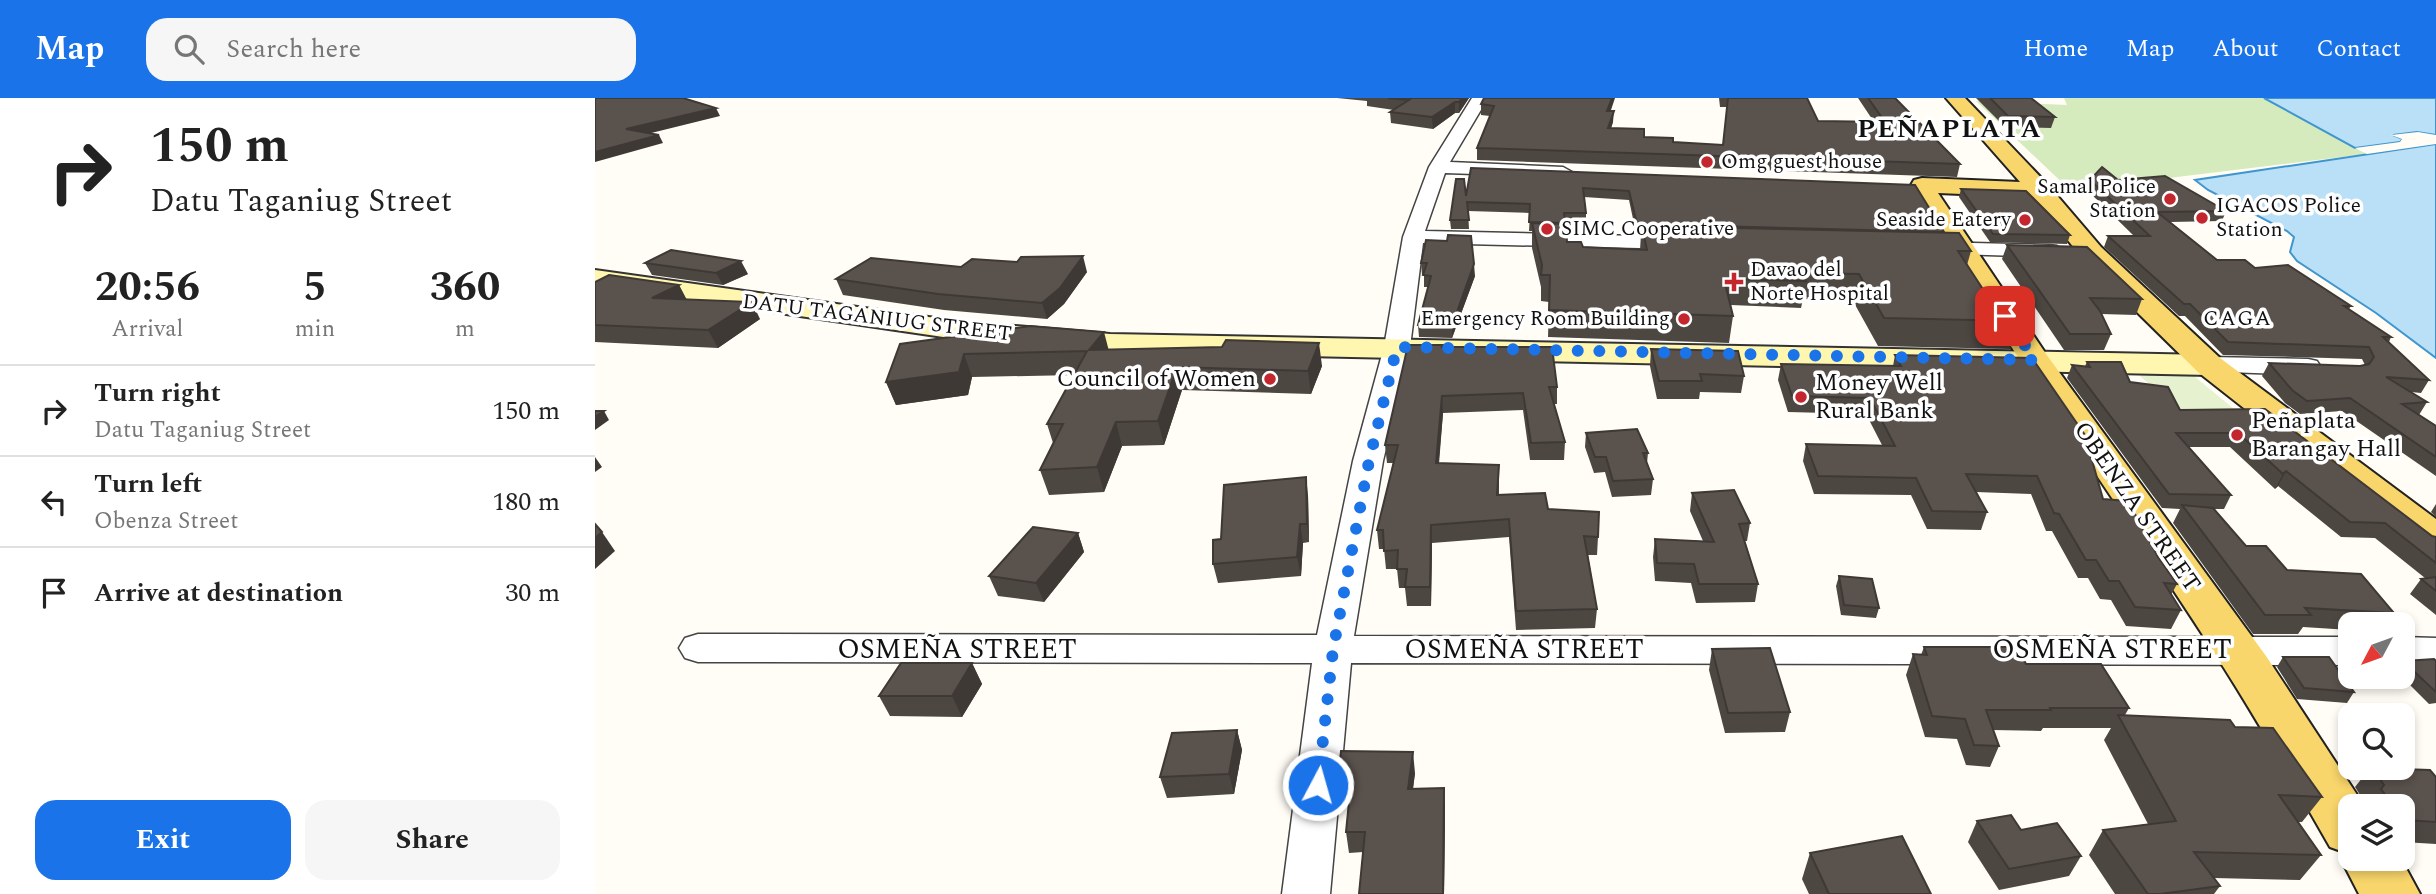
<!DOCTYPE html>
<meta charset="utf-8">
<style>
:root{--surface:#fff;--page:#f6f6f6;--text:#222;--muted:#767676;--line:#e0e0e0;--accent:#1a73e8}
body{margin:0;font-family:Spectral,serif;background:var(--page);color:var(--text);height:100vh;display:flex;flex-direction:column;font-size:26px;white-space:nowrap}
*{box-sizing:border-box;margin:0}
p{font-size:23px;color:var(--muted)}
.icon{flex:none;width:38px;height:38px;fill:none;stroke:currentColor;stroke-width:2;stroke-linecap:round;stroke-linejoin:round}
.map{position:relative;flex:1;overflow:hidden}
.panel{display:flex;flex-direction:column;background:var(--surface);width:595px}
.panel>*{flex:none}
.banner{background:#fff;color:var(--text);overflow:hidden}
.needle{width:46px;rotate:229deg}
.fabs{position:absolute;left:1743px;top:514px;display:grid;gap:14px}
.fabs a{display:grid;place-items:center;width:77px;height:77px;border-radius:14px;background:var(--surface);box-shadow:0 4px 10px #0003;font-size:35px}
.pin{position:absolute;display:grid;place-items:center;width:60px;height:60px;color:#fff;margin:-30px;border-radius:14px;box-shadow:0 4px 10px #0006}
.me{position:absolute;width:77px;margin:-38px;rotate:6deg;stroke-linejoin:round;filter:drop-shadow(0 0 5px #0008)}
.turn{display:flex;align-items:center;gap:24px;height:147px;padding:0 35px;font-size:32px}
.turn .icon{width:91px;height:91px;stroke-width:2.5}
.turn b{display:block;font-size:49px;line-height:60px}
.eta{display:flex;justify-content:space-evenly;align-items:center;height:119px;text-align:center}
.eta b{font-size:42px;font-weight:700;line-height:49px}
.action{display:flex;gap:14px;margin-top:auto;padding:14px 35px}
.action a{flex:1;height:80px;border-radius:21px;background:var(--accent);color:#fff;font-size:28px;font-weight:700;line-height:80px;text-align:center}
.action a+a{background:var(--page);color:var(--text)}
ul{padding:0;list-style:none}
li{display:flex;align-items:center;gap:21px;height:91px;padding:0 35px;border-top:2px solid var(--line)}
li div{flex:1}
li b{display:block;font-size:26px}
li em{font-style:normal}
header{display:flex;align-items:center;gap:42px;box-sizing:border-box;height:98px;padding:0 35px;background:var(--accent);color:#fff}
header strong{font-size:33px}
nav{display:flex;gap:38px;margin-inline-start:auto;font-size:24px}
.search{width:490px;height:63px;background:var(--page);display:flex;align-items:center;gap:18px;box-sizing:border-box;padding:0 24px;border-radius:21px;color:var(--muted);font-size:26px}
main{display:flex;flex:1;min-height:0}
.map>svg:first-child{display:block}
.green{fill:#d5ebbd}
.pitch{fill:#e6f2cf}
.water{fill:#b9e0f7;stroke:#3f96cf;stroke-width:2}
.pier{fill:#fffdf5}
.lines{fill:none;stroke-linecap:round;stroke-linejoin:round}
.street-casing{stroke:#444;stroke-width:3}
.secondary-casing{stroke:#333;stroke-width:4}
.primary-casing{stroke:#222;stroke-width:4}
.street{fill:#fff;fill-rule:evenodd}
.secondary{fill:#fff6b0;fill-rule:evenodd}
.primary{fill:#f9d66b;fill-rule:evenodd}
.wall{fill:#4d4742;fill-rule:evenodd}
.shaded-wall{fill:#3f3936}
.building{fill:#5a524d;stroke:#3f3936;stroke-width:2}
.route{stroke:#1a73e8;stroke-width:12;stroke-dasharray:0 21.6}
.poi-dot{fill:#c4262e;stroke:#fff;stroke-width:2.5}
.labels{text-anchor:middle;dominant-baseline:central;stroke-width:7;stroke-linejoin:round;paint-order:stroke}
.far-poi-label{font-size:21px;fill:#111;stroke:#fff;text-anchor:start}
.far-street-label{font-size:21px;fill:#111;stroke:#fff}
.far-neighbourhood-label{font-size:21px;letter-spacing:2px;fill:#111;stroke:#fff}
.poi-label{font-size:24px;fill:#111;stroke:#fff;text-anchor:start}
.street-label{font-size:24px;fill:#111;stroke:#fff}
.far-district-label{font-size:26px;font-weight:bold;letter-spacing:2px;fill:#111;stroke:#fff}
.near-street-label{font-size:28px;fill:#111;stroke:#fff}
</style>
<header>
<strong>Map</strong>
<div class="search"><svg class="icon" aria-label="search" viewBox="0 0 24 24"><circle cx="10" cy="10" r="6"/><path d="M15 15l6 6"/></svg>Search here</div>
<nav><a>Home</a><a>Map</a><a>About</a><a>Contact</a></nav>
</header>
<main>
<section class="panel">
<div class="banner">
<div class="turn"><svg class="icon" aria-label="right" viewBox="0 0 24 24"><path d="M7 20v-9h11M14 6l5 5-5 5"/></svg><div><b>150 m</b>Datu Taganiug Street</div></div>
</div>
<div class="eta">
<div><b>20:56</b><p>Arrival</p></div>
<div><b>5</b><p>min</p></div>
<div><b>360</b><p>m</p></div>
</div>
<ul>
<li><svg class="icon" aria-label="right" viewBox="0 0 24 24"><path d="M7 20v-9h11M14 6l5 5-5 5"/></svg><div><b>Turn right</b><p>Datu Taganiug Street</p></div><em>150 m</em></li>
<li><svg class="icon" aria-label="left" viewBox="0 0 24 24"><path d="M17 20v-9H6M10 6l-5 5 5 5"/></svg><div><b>Turn left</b><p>Obenza Street</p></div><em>180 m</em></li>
<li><svg class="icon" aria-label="arrive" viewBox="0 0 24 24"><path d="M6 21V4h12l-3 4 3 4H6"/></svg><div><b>Arrive at destination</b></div><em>30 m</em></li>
</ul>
<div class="action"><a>Exit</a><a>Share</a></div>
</section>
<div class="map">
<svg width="1841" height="796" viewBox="0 0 1841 796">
<rect width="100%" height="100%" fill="#fffdf5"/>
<path class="green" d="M1469,0H1669L1772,56L1475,92L1381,3L1472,7Z"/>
<path class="pitch" d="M1594,274L1650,320L1595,323L1543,276Z"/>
<g class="water">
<path d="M1669,0H1841V37L1822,34L1798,37L1808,41L1805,44L1760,50Z"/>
<path d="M1841,46V260L1781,215L1702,163L1695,154L1699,139L1692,133L1613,92L1600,82Z"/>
</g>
<path class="pier" d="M1823,34L1841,37V41L1822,37L1811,39L1807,47L1841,42V46L1772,56L1766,53L1779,51L1766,53L1760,50L1805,44L1807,41L1796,37Z"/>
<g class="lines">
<g class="street-casing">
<g id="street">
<path d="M877,0H893L855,64L968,69L977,74L968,79L850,75L830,133L1086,139L1093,141L1097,145L1093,149L1086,151L828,145L815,249L788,363L759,538L1755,539V567L756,565L735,796H687L717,565L103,564L90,560L84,550L90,540L103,536L722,537L758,363L789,249L808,139L834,69Z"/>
<path d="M1338,144L1454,147L1462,148L1465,153L1462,158L1454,159L1330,155L1327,150L1330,145Z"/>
<path d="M1614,259L1713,261L1722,263L1726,269L1722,275L1713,277L1605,273L1601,267L1605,261Z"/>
<path d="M1808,539L1841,540V568L1808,567Z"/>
</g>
</g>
<g class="secondary-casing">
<path id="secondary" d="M0,172L362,223L515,236L1614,257L1625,260L1630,267L1625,274L1614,277L515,254L362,241L0,188Z"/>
</g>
<g class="primary-casing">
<path id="primary" d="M1351,0H1370L1453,87L1506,149L1625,260L1841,421V454L1827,450L1603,274L1488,161L1438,99L1343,95L1451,256L1671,558L1770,709H1755V761H1806L1825,796H1764L1746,761L1749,754L1735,749C1699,686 1663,623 1624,562C1522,403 1411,250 1316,87L1319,82L1327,80L1425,84Z"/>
</g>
<use href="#street" class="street"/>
<use href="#secondary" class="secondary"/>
<use href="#primary" class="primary"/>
</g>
<g class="wall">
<path d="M742,0H874L864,15H860L838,31L796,25L795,14L799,12L772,8V3Z"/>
<path d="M1124,0H1212L1223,23L1279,24L1263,0H1300L1365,66L1362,79L882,62V50L895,18L886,17V6L1015,13L1018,24L1016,30L1049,39L1078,44L1128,47L1132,9H1125Z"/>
<path d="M1381,0H1436L1460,19L1456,30L1410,29Z"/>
<path d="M876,70L1349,134L1348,135L1376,153L1372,167L1393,199L1424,223L1415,251L1283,248L1258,203L1208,201L1206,210L1136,207L1138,218L1134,245L953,239L954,204L946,203V189L937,150V133H934L935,115L873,113L874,131H856L855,122L871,98ZM989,99L1034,102L1041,135L1046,136L1045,152L988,149L972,144L970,124H991V115Z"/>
<path d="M1495,82H1523L1631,113L1627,123L1575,124L1622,162L1660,170L1756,208L1754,211L1796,239L1794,244L1834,282L1826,295L1816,294L1832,304L1824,317L1841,328V378L1747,313L1705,316L1690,305L1667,278L1674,265L1765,268L1770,267L1767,261L1628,257L1590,218H1584L1509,149L1513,138H1539L1492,92Z"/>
<path d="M1366,91L1475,137L1472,146L1395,144L1364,99Z"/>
<path d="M831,142L880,178L857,240L824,239L823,227L833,189H829V177H827L826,165Z"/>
<path d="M1412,147L1547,201L1541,217L1506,216L1516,236L1509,252H1469L1407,161Z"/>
<path d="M50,165L153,176L128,187L57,177Z"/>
<path d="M366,169L492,174L469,206L452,221L349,212L248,197L241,181Z"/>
<path d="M0,184L84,187L91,201L165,221L123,250L0,244Z"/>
<path d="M305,246L514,251L727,268L716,296L587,292L569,347L527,348L509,394L454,397L445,372L458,345L452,326L480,277L377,279L373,297L301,307L291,284Z"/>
<path d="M848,249L962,289V306H959L970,344L969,362H935L928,312L848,315L844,366L904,367V397L953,411L1003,439L1002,457H993L1002,511L1000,530L921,532L914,439L837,445L836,508H812L810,490H804L802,471H791L789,451H784L782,432L798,365H792L790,347Z"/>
<path d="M1056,251L1149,278L1146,295L1105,294L1104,301H1062L1055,268Z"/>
<path d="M1300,257L1503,356L1498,367L1508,401L1563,459L1582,486L1576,497L1586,512L1576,531L1531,528L1516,502L1505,501L1493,480H1483L1457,433H1451L1436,396L1381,394L1392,414L1386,432L1332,431L1316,397L1219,396L1208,363L1211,346L1287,347L1271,316L1193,314L1183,282L1186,266L1298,268Z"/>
<path d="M1492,264L1535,284L1585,312L1670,311L1837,438L1841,439V517L1815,496L1826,481L1830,480L1780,440L1746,439L1683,388L1680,391L1635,349H1594L1636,397L1629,411H1619L1651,448L1692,472L1799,515L1791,527H1755V532L1708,529L1703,536H1658L1578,425L1585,411L1567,410L1472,280L1477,267L1490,268Z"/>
<path d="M991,335L1053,355L1052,365L1058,381L1056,397L1017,399L1010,374L999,375L990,349Z"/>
<path d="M1097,395L1155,425L1152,443H1150L1163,486L1160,504L1101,505L1096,485L1060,483L1058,459L1060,441L1108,443L1095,413Z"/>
<path d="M713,397L714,444L708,445L706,478L623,485L618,466L626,441Z"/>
<path d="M1841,406V419L1836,414Z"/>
<path d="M483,435L489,454L449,504L403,498L394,478Z"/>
<path d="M1244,478L1284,510L1281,520L1246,517L1241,488Z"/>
<path d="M1329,549L1431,566L1534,610L1530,617L1640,629L1727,699L1707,724H1703L1726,757L1705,782L1619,780L1625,788L1619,796H1520L1494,757L1508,732L1553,726L1509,642L1516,630H1448L1446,633L1398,632L1404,648L1395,669L1371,667L1362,641L1330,639L1311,577L1318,556L1326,557Z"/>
<path d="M1117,551L1195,614L1190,634L1130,635L1114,572Z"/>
<path d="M1688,559L1759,594L1752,605L1702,601L1682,569Z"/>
<path d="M1808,563H1841V605L1834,606L1807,579H1808Z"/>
<path d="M377,565L387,586L367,619L295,618L284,598Z"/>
<path d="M642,632L647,652L639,696L572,700L565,679Z"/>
<path d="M1775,670H1806L1841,679V746L1808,744V709H1771L1772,708L1760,689Z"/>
<path d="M820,675L818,691L849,690L850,710L849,796H764L768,754L754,755L751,734L754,703H746L743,682Z"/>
<path d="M1382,723L1426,732L1486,758L1474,778L1404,792L1373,744Z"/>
<path d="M1215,755L1336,796H1214L1207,781Z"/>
</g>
<g class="shaded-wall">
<path d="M867,0H874L864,15V4Z"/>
<path d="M1017,0H1020L1012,24V13Z"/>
<path d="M860,4V15L838,31L837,19Z"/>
<path d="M121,10L125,18L36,40L31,31Z"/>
<path d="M1019,13L1018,24L1012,42L1013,30Z"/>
<path d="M64,37L68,45L0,64V54Z"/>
<path d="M488,158L492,174L469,206L452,221L447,205Z"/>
<path d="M146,163L153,176L128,187L121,175Z"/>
<path d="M879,166L880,178L857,240V228Z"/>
<path d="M84,187L93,204L57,200Z"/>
<path d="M157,204L165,221L123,250L113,232Z"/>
<path d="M509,234L515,257L494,252Z"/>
<path d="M724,245L727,268L716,296L713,273Z"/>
<path d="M369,256L377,279L373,297L301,307L291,284Z"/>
<path d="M582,269L587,292L569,347L563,323Z"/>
<path d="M847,298L848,315L842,383L841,365Z"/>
<path d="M9,313L14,322L0,332V319Z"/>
<path d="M521,324L527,348L509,394L502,369Z"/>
<path d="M0,359L7,369L0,374Z"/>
<path d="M1691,373L1683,388L1680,391L1688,376Z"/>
<path d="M711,379L713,397L714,444L712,426Z"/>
<path d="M705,426L708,445L706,478L702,459Z"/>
<path d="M836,427L837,445L836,508L835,489Z"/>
<path d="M7,434L20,453L0,471V440Z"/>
<path d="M483,435L489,454L449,504L441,485Z"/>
<path d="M377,565L387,586L367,619L357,598Z"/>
<path d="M642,632L647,652L639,696L634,676Z"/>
<path d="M818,654L820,675L815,712L813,691Z"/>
<path d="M849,690L850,710L849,796H848Z"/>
</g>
<g class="building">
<path d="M0,0H88L121,10L31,31L64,37L0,54Z"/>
<path d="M793,0H867L864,4H860L837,19L795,14L814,2Z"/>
<path d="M889,0H1017L1012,13H1019L1013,30L1049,31V39L1078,40V44L1128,47L1133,0H1212L1223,23L1290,24L1273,0H1300L1365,66L882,50L899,8L886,6Z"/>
<path d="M1395,0H1436L1460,19L1413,18Z"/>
<path d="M1507,69L1523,82L1570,78L1631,113L1562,114L1622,162H1650L1660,170L1693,167L1756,208H1749L1796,239H1788L1834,282L1791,279L1832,304L1807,306L1841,328V359L1755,300L1712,303L1697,292L1674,265L1765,268L1774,266L1779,259L1774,249L1633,244L1595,206H1589L1513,138H1555L1495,82Z"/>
<path d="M876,70L1320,87L1349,134L1042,126L1034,93L988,90L991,115H969L970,125L934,124L935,106L872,104L874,122H855L861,81H869L871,98Z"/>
<path d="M1366,91L1431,93L1475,137L1398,136Z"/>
<path d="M937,125L971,126L972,144H986L988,149L1052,152L1047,128L1364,135L1376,153H1363L1393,199H1407L1424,223L1289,220L1264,176L1208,175L1211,183L1129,181L1138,218L954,212L955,177H946L947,167Z"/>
<path d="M853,137L876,138L879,166L857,228L823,227L836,178L828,177L832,165H826L831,142L852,143Z"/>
<path d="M1412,147L1492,149L1547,201L1495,200L1505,213L1516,236H1475Z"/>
<path d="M76,152L146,163L121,175L50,165Z"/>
<path d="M488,158L465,190L447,205L343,196L241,181L276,160L366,169L377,161L422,164L426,159Z"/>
<path d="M14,177L84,187L57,200L157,204L113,232L0,227V184Z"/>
<path d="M435,228L509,234L494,252L627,249L631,242L724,245L713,273L582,269L563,323L521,324L502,369L445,372L468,326H452L492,253L369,256L364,274L291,284L305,246Z"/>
<path d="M813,247H848L847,249H957L962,289H954L970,344L936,345L928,295L847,298L841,365L904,367L902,397L950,395L953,411L1004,414L1003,439L989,438L1002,511L921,513L914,421L836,427L835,489H810L812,471H802L803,452L789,453L788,432H782L803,347H790Z"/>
<path d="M1056,251L1143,253L1149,278L1105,276L1107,283H1064Z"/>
<path d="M1300,257L1437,260L1503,356L1495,355L1508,401L1533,403L1563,459L1582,486L1569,485L1586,512L1540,509L1524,483H1514L1501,462H1491L1464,416L1459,415L1442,378L1371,376L1392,414L1337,413L1321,380L1223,378L1211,346L1300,348L1275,300L1197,298L1186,266L1306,268Z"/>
<path d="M1492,264H1526L1535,284L1573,289L1585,312L1670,311L1837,438L1841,439V465L1790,425L1755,424L1691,373L1688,376L1643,335H1581L1636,397L1574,396L1477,267L1495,269Z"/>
<path d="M0,313H9L0,319Z"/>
<path d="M1042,331L1053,355H1048L1058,381L1018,383L1011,359H1000L991,335Z"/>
<path d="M711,379L712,426H705L702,459L618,466V442L626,441L629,387Z"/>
<path d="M1139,392L1155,425L1144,426L1163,486H1104L1099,466L1062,465L1060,441L1119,444L1097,395Z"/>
<path d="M1587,407L1618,410L1651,448H1671L1692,472L1766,476L1799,515L1710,510L1716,517H1670Z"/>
<path d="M0,426L7,434L0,440Z"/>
<path d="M438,429L483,435L441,485L394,478Z"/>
<path d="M1244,478L1277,481L1284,510L1249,507Z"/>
<path d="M1841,479V493L1826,481Z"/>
<path d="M1329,549H1422L1431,566H1506L1534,610H1455L1456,612H1391L1404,648L1379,647L1370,621L1337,618L1318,556L1332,557Z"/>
<path d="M1175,550L1195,614L1133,615L1117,551Z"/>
<path d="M1688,559H1734L1759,594L1709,590Z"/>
<path d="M1839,561L1841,563V594L1808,563Z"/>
<path d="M306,565H377L357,598H284Z"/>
<path d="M1523,617L1635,622L1640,629L1678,630L1727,699L1684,697L1726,757L1599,754L1625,788L1565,796H1553L1508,732L1581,723Z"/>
<path d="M642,632L634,676L565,679L577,635Z"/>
<path d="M746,653L818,654L813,691L849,690L848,796H764L770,734H751L756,683L743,682Z"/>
<path d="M1777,670L1835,672L1841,679V724L1809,722L1808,721V709H1799L1786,691L1789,687Z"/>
<path d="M1416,717L1426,732L1462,725L1486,758L1414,771L1382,723Z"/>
<path d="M1307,738L1336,796H1234L1215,755Z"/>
</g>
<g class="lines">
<path class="route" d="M723,687L738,552L774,363L802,249L1440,262L1410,218"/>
</g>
<g class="poi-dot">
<circle cx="1112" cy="64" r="7"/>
<circle cx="1575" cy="101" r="7"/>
<circle cx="1607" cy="120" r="7"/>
<circle cx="1430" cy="122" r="7"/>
<circle cx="952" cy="131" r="7"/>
<path d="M1135.5 173.5h7v7h7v7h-7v7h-7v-7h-7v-7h7z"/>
<circle cx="1089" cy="221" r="7"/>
<circle cx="675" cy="281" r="7"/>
<circle cx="1206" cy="299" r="7"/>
<circle cx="1642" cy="337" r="7"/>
</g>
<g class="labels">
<g class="far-poi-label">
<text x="1126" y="64">Omg guest house</text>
<text x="1561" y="89" text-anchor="end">Samal Police<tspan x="1561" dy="24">Station</tspan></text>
<text x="1621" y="108">IGACOS Police<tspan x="1621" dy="24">Station</tspan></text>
<text x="1416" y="122" text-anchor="end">Seaside Eatery</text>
<text x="966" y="131">SIMC Cooperative</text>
<text x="1155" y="172">Davao del<tspan x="1155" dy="24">Norte Hospital</tspan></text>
<text x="1075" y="221" text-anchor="end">Emergency Room Building</text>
</g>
<g class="far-street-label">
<text transform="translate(282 220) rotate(7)">DATU TAGANIUG STREET</text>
</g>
<g class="far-neighbourhood-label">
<text x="1643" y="221">CAGA</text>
</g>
<g class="poi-label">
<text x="661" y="281" text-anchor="end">Council of Women</text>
<text x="1220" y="285">Money Well<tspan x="1220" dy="28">Rural Bank</tspan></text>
<text x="1656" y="323">Peñaplata<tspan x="1656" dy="28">Barangay Hall</tspan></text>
</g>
<g class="street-label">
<text transform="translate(1542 409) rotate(55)">OBENZA STREET</text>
</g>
<g class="far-district-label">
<text x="1355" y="31">PEÑAPLATA</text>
</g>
<g class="near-street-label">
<text x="362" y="551">OSMEÑA STREET</text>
<text x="929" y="551">OSMEÑA STREET</text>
<text x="1517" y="551">OSMEÑA STREET</text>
</g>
</g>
</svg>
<div class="fabs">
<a><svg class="needle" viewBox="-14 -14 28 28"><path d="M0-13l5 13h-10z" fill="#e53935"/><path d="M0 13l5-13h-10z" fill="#767676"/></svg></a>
<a><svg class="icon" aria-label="search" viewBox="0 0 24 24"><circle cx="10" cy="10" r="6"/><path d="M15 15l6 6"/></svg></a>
<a><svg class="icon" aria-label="layers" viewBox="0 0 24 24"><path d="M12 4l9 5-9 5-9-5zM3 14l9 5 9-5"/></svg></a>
</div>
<div class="pin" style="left:1410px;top:218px;background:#d93025"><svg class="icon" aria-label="arrive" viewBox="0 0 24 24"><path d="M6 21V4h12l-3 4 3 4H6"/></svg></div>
<svg class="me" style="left:723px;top:687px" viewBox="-20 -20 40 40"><circle r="17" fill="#1a73e8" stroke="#fff" stroke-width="3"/><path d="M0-11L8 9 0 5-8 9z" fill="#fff"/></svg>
</div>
</main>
